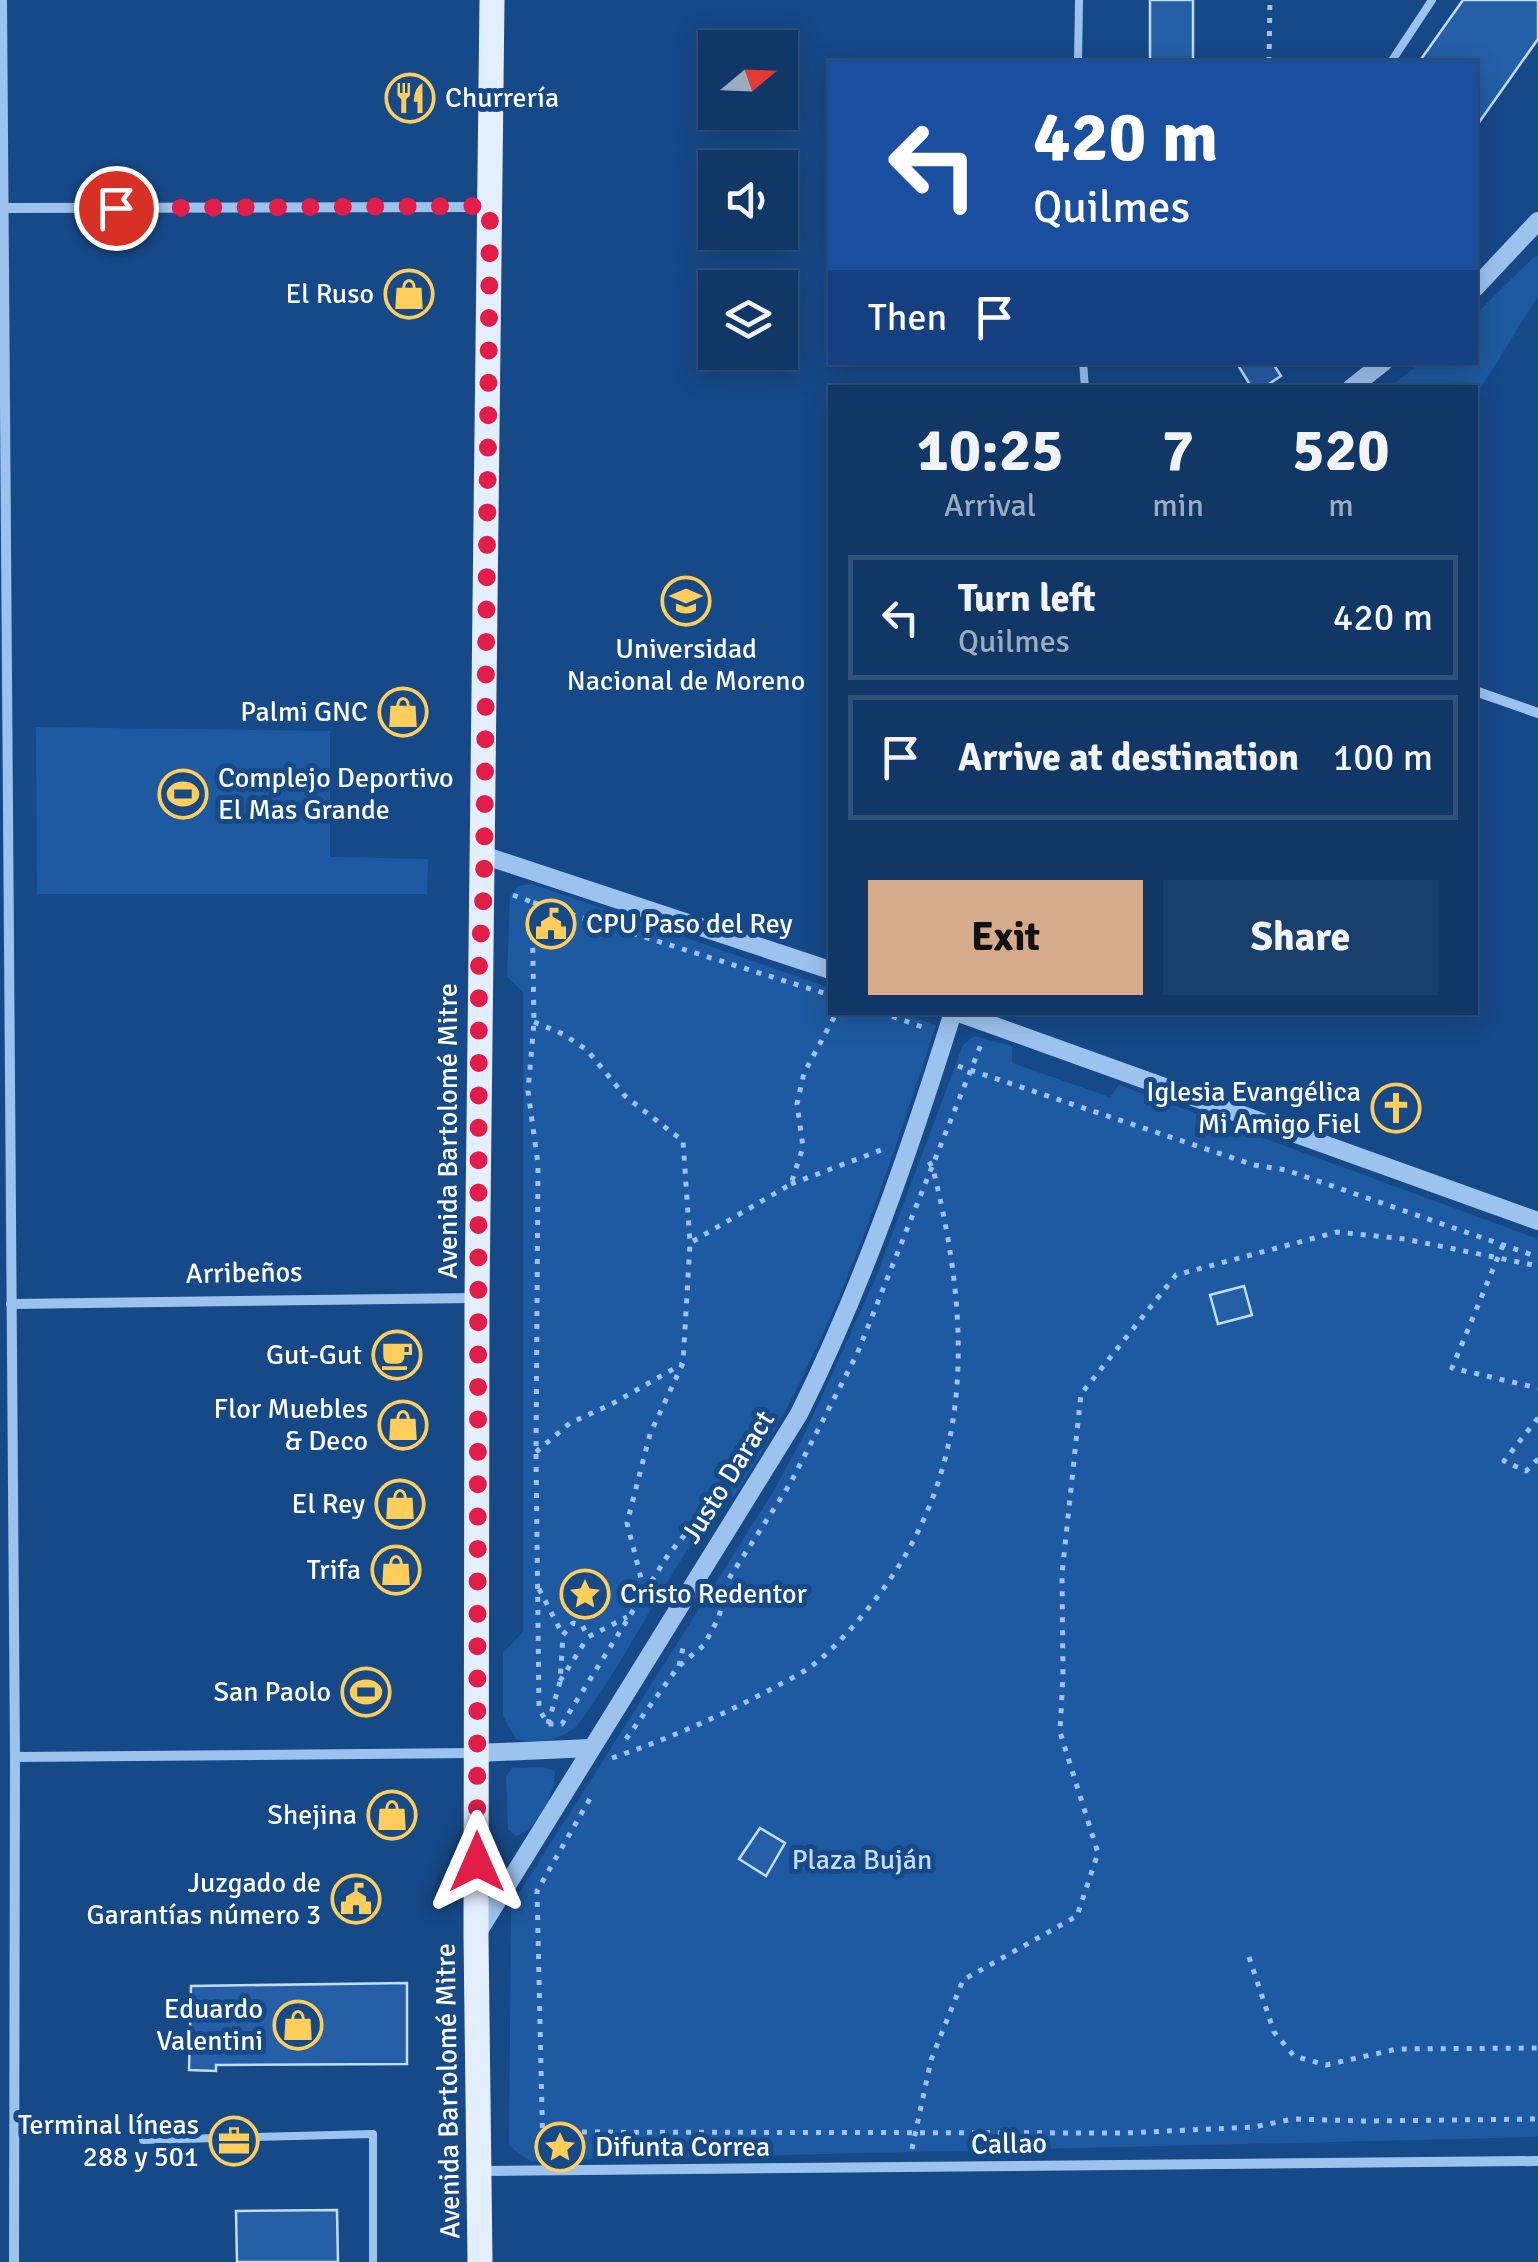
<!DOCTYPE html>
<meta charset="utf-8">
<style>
:root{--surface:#103766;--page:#193f6c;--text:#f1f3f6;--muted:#9cacbf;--line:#30517a;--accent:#d6ab8b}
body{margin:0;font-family:Signika,sans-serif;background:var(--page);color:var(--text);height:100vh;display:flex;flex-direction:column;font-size:38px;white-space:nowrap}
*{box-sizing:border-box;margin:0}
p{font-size:32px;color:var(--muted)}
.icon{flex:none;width:55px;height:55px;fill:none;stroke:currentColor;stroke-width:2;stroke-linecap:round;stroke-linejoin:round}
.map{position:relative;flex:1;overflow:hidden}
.side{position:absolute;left:828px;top:385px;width:650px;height:630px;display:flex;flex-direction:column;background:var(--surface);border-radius:0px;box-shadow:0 5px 25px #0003,0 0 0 2px var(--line)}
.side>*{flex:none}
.guide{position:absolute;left:828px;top:60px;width:650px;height:305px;border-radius:0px;box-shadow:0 5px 25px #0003,0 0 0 2px var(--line);background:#1a4fa0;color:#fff;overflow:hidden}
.needle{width:65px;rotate:71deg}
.tools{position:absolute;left:698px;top:30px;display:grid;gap:20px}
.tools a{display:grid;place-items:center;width:100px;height:100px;border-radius:0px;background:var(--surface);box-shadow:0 5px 25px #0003,0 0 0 2px var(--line);font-size:50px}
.pin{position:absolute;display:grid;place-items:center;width:85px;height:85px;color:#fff;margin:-42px;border:5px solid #fff;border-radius:50%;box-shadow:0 2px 10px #0007}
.me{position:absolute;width:110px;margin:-55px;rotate:0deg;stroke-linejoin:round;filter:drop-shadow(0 0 8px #0008)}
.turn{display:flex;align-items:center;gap:35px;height:210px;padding:0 40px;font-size:45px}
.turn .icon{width:130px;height:130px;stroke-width:2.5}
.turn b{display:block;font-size:70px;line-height:85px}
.then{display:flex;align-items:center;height:95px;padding:0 40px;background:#0003;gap:20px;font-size:38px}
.eta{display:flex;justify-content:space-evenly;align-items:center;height:170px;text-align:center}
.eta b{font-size:60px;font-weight:800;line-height:70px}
.primary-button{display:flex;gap:20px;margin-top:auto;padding:20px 40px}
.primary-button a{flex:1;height:115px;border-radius:0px;background:var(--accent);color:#111;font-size:40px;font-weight:800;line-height:115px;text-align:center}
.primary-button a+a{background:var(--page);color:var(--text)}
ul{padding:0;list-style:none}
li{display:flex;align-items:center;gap:30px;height:125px;margin:0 20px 15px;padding:0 20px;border:5px solid var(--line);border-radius:0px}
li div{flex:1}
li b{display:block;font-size:38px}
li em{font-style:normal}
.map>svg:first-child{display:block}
.green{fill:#1e5aa1}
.building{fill:#245fa7;stroke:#c2dcfa;stroke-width:2.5}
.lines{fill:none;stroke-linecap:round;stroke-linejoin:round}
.path{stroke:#9cc2ee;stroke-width:5;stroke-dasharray:5 8;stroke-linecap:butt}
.service{stroke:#9cc2ee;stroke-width:8}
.minor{stroke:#9cc2ee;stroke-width:10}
.tertiary{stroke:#9cc2ee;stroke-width:18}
.primary{stroke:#e3eeff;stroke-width:25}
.route{stroke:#e11d48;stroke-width:18;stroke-dasharray:0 32.4}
.labels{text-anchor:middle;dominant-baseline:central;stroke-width:10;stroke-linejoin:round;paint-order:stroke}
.poi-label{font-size:28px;fill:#fff;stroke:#164988;text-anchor:end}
.street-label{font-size:28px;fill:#fff;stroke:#164988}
.park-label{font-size:28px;fill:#c2dcfa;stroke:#164988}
</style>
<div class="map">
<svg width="1538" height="2262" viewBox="0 0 1538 2262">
<rect width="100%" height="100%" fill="#164988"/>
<g class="green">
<path d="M1535,256L1538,257V296L1475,397V388L1389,387L1421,363L1475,362V315Z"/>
<path d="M36,727L330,731V857L428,859L427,894H37Z"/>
<path d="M532,884L830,988V1012L901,1013L936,1025C883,1185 832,1348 738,1490C724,1511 704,1527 689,1548C650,1606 619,1671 576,1727C558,1740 539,1745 516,1739L503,1716V1653L523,1632V992L507,977L510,897L518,886Z"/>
<path d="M974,1036L1012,1046V1063L1110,1097L1119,1085L1538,1239V2137L530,2161L509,2146L511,1906L773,1492L804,1435L875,1280L963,1045Z"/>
<path d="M543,1767L555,1771C555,1793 538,1829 516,1836L508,1829L506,1776L513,1768Z"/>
</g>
<g class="building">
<rect x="1150" y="0" width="43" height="62"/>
<path d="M1463,0H1538V39L1475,128V62H1419Z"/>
<path d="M1236,362H1272L1281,376L1263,388H1252Z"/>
<path d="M1244,1286L1252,1315L1218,1324L1210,1295Z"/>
<path d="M760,1828L785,1843L766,1876L739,1859Z"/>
<path d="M407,1983V2064L216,2065V2071L189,2070L191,1986Z"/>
<path d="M337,2210L338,2262H237L236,2211Z"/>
</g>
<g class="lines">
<g class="path">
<path d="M1269,62L1270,0"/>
<path d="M513,895L532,902"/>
<path d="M880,1012L925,1028"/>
<path d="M534,1022L563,1034L587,1050L625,1096L683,1141L690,1243L791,1184L803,1147L797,1104L804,1073L837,1012"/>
<path d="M958,1066L1254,1165L1286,1170L1538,1257"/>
<path d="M791,1184L884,1149"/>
<path d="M1503,1245L1452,1368L1538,1388"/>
<path d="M1538,1418L1504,1461L1526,1471L1538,1459"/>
<path d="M536,1452L570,1423L612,1404L682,1364"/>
<path d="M726,1485L668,1555L562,1724H548L539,1709L536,1452L538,1164L528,1091L534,1022L532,902L830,995"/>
<path d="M539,1589L563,1635L573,1623L582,1625L588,1637L627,1617"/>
<path d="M644,1590L627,1523L650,1434L683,1363L690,1243"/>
<path d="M679,1666L684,1643"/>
<path d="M560,1681L588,1637"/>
<path d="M548,1724L560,1682L563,1635"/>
<path d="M626,1739L678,1667L704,1645L719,1617L726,1583L790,1484L857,1354L982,1042"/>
<path d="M612,1758C668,1739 721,1716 773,1688C786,1681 801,1674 813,1665C835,1648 854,1626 871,1605C976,1474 972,1325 933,1169L927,1158"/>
<path d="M1249,1957L1274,2032L1294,2056L1326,2065L1397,2049L1538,2048"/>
<path d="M543,2132L1125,2133L1254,2127L1293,2119L1364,2121L1538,2119"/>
<path d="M912,2149L931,2060L963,1980L1077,1916L1098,1853L1060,1732L1063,1675L1062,1574L1081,1394L1176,1275L1337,1232L1405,1239L1538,1266"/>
<path d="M543,2154L537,1891L592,1795"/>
</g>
<g class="service">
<path d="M1078,62L1079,0"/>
<path d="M1391,62L1432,0"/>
<path d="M1083,362L1085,388"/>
<path d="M143,2140L373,2134V2262"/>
</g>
<g class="minor">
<path d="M2,0L15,1757L14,2262"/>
<path d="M4,208L489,207"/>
<path d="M1475,691L1538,713"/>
<path d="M11,1304L475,1298"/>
<path d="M15,1757L474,1753"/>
<path d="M481,2171L1538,2161"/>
</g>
<g class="tertiary">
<path d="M1475,288L1538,221"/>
<path d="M1351,388L1384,362"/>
<path d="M483,855L830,970"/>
<path d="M956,1012L1538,1221"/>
<path d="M478,1753L590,1748"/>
<path d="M477,1934L799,1414C863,1285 910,1150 953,1012"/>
</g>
<path class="primary" d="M480,2262L476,1935L477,1298L492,0"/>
</g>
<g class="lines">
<path class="route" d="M116,208L490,206L484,890L479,959L477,1862"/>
</g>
<defs>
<g id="restaurant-ring" transform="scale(2.5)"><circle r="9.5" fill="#164988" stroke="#ffcd59" stroke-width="1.5"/><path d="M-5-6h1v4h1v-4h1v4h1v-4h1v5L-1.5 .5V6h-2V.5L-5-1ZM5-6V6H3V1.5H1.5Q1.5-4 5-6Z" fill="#ffcd59"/></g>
<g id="shop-ring" transform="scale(2.5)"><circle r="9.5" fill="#164988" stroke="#ffcd59" stroke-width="1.5"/><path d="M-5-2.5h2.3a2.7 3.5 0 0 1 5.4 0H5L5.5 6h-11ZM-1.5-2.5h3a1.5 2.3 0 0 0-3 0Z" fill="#ffcd59"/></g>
<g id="university-ring" transform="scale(2.5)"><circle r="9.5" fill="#164988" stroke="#ffcd59" stroke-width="1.5"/><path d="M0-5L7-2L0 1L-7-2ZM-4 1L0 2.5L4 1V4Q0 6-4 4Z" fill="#ffcd59"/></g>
<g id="stadium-ring" transform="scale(2.5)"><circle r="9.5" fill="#164988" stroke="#ffcd59" stroke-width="1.5"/><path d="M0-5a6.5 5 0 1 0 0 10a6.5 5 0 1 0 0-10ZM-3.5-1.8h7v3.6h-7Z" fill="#ffcd59"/></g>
<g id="civic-ring" transform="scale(2.5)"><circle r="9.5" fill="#164988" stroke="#ffcd59" stroke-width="1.5"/><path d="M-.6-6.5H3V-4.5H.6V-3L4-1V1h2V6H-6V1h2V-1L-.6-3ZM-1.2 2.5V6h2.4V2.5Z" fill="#ffcd59"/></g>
<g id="church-ring" transform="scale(2.5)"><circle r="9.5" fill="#164988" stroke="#ffcd59" stroke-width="1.5"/><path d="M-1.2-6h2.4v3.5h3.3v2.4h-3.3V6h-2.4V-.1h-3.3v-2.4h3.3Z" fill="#ffcd59"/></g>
<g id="cafe-ring" transform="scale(2.5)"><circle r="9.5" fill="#164988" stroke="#ffcd59" stroke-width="1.5"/><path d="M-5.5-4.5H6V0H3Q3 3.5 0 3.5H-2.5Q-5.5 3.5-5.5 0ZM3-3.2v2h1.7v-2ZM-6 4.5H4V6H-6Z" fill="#ffcd59"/></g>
<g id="sight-ring" transform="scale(2.5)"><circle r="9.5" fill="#164988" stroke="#ffcd59" stroke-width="1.5"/><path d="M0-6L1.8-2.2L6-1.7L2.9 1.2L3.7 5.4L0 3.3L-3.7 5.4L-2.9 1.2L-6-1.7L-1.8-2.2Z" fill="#ffcd59"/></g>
<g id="office-ring" transform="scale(2.5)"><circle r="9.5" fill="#164988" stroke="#ffcd59" stroke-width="1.5"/><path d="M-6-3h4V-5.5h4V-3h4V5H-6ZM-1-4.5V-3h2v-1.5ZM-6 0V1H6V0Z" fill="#ffcd59"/></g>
</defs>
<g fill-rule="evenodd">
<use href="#restaurant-ring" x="410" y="98"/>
<use href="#shop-ring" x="409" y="294"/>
<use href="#university-ring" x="686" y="601"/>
<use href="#shop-ring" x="403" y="712"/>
<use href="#stadium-ring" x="183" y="794"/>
<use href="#civic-ring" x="551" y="924"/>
<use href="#church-ring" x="1396" y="1108"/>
<use href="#cafe-ring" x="397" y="1355"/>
<use href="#shop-ring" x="403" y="1425"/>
<use href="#shop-ring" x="400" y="1504"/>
<use href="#shop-ring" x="396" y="1570"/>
<use href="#sight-ring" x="585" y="1594"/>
<use href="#stadium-ring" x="366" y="1692"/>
<use href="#shop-ring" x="392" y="1815"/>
<use href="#civic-ring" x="356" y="1899"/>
<use href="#shop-ring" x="298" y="2025"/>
<use href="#office-ring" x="234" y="2141"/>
<use href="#sight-ring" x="560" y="2147"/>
</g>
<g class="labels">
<g class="poi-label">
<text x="445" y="98" text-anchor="start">Churrería</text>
<text x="374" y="294">El Ruso</text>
<text x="686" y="649" text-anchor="middle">Universidad<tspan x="686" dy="32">Nacional de Moreno</tspan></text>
<text x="368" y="712">Palmi GNC</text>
<text x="218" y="778" text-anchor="start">Complejo Deportivo<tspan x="218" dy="32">El Mas Grande</tspan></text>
<text x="586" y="924" text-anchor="start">CPU Paso del Rey</text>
<text x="1361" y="1092">Iglesia Evangélica<tspan x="1361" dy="32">Mi Amigo Fiel</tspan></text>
<text x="362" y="1355">Gut-Gut</text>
<text x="368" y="1409">Flor Muebles<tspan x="368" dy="32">&amp; Deco</tspan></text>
<text x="365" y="1504">El Rey</text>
<text x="361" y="1570">Trifa</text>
<text x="620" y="1594" text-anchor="start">Cristo Redentor</text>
<text x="331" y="1692">San Paolo</text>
<text x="357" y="1815">Shejina</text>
<text x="321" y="1883">Juzgado de<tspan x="321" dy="32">Garantías número 3</tspan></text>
<text x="263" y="2009">Eduardo<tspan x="263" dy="32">Valentini</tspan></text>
<text x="199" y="2125">Terminal líneas<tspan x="199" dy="32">288 y 501</tspan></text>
<text x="595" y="2147" text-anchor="start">Difunta Correa</text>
</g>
<g class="street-label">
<text transform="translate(448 1131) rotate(-90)">Avenida Bartolomé Mitre</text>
<text transform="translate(244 1273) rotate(-1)">Arribeños</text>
<text transform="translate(728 1477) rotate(-58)">Justo Daract</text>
<text transform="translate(448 2091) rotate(-91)">Avenida Bartolomé Mitre</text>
<text transform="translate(1009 2144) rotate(-1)">Callao</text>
</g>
<g class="park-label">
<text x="862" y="1860">Plaza Buján</text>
</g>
</g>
</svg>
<div class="tools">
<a><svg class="needle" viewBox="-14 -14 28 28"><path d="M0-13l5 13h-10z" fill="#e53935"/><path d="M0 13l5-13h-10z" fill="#9cacbf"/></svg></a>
<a><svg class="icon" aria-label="sound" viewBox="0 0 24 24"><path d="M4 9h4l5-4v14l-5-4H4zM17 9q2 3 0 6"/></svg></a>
<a><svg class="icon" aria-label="layers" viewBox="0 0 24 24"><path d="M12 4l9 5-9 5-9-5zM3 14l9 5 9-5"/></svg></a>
</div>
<div class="pin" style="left:116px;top:208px;background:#d93025"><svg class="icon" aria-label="arrive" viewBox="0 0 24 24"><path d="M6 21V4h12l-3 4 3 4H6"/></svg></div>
<svg class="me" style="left:477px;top:1862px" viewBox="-20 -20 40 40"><path d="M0-17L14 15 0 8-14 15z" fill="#e11d48" stroke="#fff" stroke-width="4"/></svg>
<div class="guide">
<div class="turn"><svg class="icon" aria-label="left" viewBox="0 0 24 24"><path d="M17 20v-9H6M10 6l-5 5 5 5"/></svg><div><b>420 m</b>Quilmes</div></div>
<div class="then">Then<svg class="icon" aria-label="arrive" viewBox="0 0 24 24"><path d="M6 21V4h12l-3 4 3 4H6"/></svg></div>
</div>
<section class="side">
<div class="eta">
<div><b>10:25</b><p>Arrival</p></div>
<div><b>7</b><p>min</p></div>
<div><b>520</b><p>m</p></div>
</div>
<ul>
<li><svg class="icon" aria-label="left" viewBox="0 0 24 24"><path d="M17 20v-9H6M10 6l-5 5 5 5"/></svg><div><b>Turn left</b><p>Quilmes</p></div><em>420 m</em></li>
<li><svg class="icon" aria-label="arrive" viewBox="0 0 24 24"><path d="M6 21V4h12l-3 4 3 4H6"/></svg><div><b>Arrive at destination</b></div><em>100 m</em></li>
</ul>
<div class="primary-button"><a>Exit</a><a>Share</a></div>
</section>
</div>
